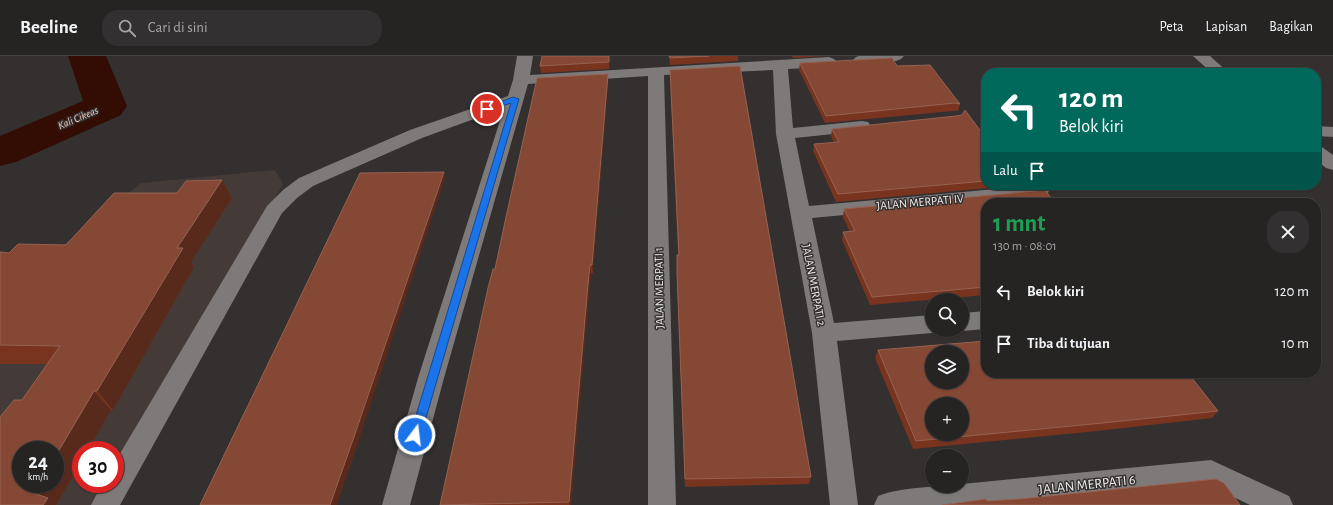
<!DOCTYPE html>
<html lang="id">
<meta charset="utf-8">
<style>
:root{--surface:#262423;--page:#323030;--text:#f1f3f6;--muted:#a4a4a6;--line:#424141}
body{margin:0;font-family:"Alegreya Sans",sans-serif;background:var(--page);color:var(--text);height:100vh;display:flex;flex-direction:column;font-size:15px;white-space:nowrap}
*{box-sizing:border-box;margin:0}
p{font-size:13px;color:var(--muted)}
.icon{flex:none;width:22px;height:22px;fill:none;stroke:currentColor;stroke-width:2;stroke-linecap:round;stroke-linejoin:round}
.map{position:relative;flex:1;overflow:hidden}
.sheet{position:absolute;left:981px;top:142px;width:340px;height:180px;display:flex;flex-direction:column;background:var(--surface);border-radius:16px;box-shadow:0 1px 3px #0004,0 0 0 1px var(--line)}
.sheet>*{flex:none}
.top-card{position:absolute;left:981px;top:12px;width:340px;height:122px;border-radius:16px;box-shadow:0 1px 3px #0004,0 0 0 1px var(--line);background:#00695c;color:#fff;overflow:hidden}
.controls{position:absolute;left:925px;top:237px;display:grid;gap:8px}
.controls a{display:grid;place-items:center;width:44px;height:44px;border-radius:50%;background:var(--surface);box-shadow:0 1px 3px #0004,0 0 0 1px var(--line);font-size:20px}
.speed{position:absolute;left:12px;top:385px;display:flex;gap:8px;font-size:20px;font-weight:700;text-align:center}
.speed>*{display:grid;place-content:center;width:52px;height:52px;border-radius:50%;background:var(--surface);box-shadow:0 1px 3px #0004,0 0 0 1px var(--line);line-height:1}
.speed small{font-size:10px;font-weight:400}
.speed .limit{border:6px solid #d22;background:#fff;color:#111}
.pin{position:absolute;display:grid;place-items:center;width:34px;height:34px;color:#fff;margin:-17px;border:2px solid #fff;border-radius:50%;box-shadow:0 1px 4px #0007}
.me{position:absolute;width:44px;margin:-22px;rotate:15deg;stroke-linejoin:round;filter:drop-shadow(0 0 3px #0008)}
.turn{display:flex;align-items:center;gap:14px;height:84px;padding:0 12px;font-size:18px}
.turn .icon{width:52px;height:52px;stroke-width:2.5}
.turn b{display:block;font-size:28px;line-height:34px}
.then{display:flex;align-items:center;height:38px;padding:0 12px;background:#0003;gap:8px;font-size:15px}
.round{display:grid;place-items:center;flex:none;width:42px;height:42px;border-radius:16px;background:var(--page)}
.head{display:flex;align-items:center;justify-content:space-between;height:68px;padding:0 12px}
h1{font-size:24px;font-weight:600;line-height:30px;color:#1e9e55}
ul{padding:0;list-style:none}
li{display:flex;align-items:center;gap:12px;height:52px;padding:0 12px}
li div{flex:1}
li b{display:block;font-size:15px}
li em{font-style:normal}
header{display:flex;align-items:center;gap:24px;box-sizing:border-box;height:56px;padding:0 20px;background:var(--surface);border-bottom:1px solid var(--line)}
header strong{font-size:19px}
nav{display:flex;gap:22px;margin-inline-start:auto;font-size:14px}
.search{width:280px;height:36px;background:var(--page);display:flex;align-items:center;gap:10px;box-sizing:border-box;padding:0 14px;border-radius:16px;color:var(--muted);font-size:15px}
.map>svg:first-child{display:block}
.built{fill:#443b38;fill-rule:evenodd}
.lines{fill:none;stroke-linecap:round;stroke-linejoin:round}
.river{fill:#330c03;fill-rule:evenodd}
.street{fill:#7d7a79;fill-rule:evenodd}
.wall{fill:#78341f}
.shaded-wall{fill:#572a1c}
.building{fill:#854835;stroke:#966252;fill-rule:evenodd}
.route{fill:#1a73e8;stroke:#114b97}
.labels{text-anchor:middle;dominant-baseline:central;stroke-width:3;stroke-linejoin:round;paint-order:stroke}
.far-water-label{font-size:11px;font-style:italic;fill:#f6c9bb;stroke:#33302f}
.street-label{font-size:12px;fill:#f0eeed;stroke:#33302f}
.near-street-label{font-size:14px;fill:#f0eeed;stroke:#33302f}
</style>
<header>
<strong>Beeline</strong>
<div class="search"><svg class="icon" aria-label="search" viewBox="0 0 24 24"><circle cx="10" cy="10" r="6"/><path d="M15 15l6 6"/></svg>Cari di sini</div>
<nav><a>Peta</a><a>Lapisan</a><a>Bagikan</a></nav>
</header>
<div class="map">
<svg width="1333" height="449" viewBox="0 0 1333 449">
<rect width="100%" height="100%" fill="#33302f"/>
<path class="built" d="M275,114L283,128L115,416V394H81V428H108L96,449H0V200L48,201L141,127ZM21,394H55V428H21Z"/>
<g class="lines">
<path class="river" d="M68,0H106L127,50L121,59L16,106L0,110V80L83,45Z"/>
<g class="street">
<path d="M517,0H533L530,19L829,1L834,3L837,6L834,9L829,11L788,13L793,72L862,65L868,66L871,70L868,74L862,75L795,82L809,150L1039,129L1046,131L1049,135L1046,139L1039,141L812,162L834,267L932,259V274H940L932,277L837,285L858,449H830L812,277L776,78L773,14L664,19L676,449H648V20L528,28L444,322L410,449H382L418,322L504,52L422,82L313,130L297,142L282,157L120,449H91L102,428H115V406L267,150L283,134L299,122L410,74L508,40L513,24Z"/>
<path d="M859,0H904L901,3L896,5L861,9L856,7L853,4L856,1Z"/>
<path d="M1193,0H1210L1229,17H1212Z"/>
<path d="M1316,70L1333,71V81L1316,80Z"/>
<path d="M1316,90L1322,91L1333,99V114L1326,112L1316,104Z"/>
<path d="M986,255V273L962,275L960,274H962V257Z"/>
<path d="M1211,404L1289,440L1293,449H1250L1209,429L1014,449H874L878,440C900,431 938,430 962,430V428Z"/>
</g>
</g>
<g class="wall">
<path d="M542,0H610L609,13L541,17L540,10Z"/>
<path d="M669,0H738V5L670,9Z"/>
<path d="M792,0H824L793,2Z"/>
<path d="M800,7L897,10L960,48L958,55H953L825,67L799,14Z"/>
<path d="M670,14L811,421L809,428L685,431L677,224V199H678Z"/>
<path d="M608,25L593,217H591L589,236L571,449H440L495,213Z"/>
<path d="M832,73L986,77V129H1022L836,146L813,95L814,88L834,87L831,80Z"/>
<path d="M222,124L232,142L191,206L194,211L113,354H111L56,449H0L22,344L47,308H0V196L9,197L66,189L177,137Z"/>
<path d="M986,147V239L870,249L842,184L843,176H850L843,161L844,153Z"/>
<path d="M878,294L1218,355L1212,362L1097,375L913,393L875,302Z"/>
</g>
<g class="shaded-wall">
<path d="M609,0H610L609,13Z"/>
<path d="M608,18V25L593,217L592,209Z"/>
<path d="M444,116L445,123L358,388L337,449H330Z"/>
<path d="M222,124L232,142L191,206L194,211L113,354L97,335L177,192Z"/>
<path d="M590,209L591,217L571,449H570L569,446Z"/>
<path d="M94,335L111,354L88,394H81V406L56,449H43L33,437L39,428H55V401Z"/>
</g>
<g class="building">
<path d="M542,0H609V6L540,10Z"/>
<path d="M669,0H709L670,2Z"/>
<path d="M892,2L897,10L930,9L960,48L955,47L826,60L800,7Z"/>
<path d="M740,10L811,421L685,423L677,217V199H679L670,14Z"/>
<path d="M608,18L592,209H590L588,228L569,446L440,449L488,232L493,213H495L506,161L537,22Z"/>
<path d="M965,54L982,77H986V125L838,138L814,88L839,86L832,73L956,60L962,59Z"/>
<path d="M444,116L354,381L330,449H200L360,117Z"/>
<path d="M222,124L177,192H183L97,335H94L55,401V394H21V428H39L33,437L48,442L43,449H0V361L14,344H22L60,290L0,289V196L9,197L18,188L66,189L114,137H177L186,125Z"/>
<path d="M1045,134L1055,147H986V231L872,241L843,176L855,175L844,153Z"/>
<path d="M986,285V317H1188L1218,355L1103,367L916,385L878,294ZM932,296H962V326H932ZM932,348H962V378H932Z"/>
<path d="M1216,423L1224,427L1240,449H942L986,443L987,445L1019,443Z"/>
</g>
<path class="route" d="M513,41L519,43L421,379L419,382L415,383L411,382L410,379L511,47L487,55L483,53Z"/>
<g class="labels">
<g class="far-water-label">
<text transform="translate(78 62) rotate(-23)">Kali Cikeas</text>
</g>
<g class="street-label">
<text transform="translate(920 146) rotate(-5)">JALAN MERPATI IV</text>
<text transform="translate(814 229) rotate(79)">JALAN MERPATI 2</text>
<text transform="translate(659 232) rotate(-91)">JALAN MERPATI 1</text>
</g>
<g class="near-street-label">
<text transform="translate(1087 429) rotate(-6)">JALAN MERPATI 6</text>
</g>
</g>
</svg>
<div class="controls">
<a><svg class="icon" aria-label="search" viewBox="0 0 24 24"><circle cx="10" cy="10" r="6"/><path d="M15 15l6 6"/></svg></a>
<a><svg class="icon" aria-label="layers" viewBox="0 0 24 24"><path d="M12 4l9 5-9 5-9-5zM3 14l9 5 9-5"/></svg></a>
<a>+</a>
<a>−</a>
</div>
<div class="speed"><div>24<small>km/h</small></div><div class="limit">30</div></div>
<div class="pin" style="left:487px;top:53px;background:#d93025"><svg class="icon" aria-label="arrive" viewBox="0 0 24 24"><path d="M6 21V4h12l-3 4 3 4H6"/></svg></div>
<svg class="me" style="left:415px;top:379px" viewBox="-20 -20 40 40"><circle r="17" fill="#1a73e8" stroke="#fff" stroke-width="3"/><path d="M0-11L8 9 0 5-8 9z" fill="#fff"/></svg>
<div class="top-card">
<div class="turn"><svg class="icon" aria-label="left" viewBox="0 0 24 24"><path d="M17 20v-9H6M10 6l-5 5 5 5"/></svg><div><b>120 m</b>Belok kiri</div></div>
<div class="then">Lalu<svg class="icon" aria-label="arrive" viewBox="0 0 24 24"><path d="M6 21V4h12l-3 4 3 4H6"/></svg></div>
</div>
<section class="sheet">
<div class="head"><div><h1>1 mnt</h1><p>130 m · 08:01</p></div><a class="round"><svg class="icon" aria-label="close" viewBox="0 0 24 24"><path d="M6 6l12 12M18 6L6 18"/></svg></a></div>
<ul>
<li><svg class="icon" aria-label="left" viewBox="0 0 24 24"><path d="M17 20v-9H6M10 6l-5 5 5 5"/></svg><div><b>Belok kiri</b></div><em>120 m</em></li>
<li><svg class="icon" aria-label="arrive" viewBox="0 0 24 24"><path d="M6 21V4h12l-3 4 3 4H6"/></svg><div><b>Tiba di tujuan</b></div><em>10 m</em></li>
</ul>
</section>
</div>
